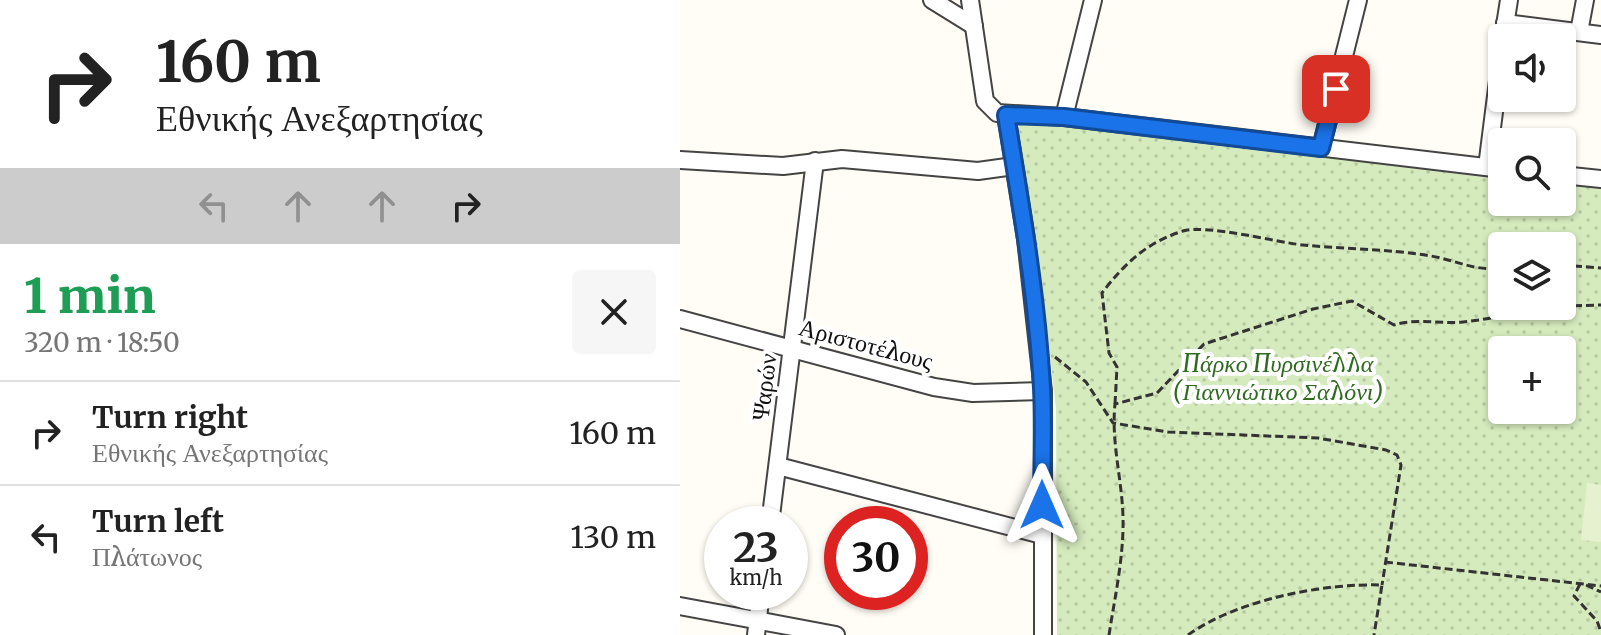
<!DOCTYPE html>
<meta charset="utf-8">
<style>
:root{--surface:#fff;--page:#f6f6f6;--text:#222;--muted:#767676;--line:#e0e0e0}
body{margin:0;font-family:Merriweather,serif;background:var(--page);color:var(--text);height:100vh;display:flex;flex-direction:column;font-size:30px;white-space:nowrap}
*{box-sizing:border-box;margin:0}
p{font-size:26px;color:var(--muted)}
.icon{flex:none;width:44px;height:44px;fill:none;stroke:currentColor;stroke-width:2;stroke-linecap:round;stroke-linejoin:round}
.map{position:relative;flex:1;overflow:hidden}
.side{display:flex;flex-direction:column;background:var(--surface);width:680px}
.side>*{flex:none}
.hud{background:#fff;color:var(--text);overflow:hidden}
.controls{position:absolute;left:808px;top:24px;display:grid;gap:16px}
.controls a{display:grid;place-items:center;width:88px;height:88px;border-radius:8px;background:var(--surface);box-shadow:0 2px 6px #0004;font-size:40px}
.speed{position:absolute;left:24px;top:506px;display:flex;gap:16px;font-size:40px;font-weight:700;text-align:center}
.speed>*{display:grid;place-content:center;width:104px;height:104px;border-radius:50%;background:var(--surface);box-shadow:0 2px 6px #0004;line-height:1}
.speed small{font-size:20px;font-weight:400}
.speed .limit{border:12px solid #d22;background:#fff;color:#111}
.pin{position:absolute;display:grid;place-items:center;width:68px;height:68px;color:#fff;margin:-34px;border-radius:16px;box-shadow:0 4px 12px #0006}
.me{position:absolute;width:88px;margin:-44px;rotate:0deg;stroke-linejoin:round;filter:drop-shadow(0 0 6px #0008)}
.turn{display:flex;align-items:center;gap:28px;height:168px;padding:0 24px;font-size:36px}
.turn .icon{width:104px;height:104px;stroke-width:2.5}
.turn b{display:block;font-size:56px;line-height:68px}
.lanes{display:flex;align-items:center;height:76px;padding:0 24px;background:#0003;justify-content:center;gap:40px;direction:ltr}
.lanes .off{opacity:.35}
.round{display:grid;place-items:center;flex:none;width:84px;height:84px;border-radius:8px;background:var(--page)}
.headline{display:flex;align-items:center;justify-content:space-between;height:136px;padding:0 24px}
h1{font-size:48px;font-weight:800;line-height:60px;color:#1e9e55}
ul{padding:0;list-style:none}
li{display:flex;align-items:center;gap:24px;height:104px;padding:0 24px;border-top:2px solid var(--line)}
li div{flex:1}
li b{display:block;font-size:30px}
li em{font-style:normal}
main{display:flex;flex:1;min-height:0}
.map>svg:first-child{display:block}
.grass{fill:url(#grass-dots);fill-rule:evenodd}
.pitch{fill:#e6f2cf}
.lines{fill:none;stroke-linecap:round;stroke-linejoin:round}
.street-casing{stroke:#444;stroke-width:20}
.path{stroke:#333;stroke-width:3;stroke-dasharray:8 4;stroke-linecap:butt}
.street{stroke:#fff;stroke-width:16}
.route-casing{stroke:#114b97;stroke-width:20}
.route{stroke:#1a73e8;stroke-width:14}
.labels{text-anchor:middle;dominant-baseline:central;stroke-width:8;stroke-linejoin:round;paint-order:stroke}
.street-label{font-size:24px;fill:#111;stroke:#fff}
.park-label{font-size:24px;font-style:italic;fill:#2f6b1f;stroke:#fff}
</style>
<main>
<section class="side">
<div class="hud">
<div class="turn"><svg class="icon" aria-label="right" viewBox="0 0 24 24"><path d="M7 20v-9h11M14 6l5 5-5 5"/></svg><div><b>160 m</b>Εθνικής Ανεξαρτησίας</div></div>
<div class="lanes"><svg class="icon off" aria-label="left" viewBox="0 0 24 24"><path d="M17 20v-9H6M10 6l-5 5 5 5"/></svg><svg class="icon off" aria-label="ahead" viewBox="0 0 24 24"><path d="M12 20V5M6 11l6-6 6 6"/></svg><svg class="icon off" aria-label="ahead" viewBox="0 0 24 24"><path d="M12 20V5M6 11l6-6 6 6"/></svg><svg class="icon" aria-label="right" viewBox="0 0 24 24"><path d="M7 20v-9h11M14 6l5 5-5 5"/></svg></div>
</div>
<div class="headline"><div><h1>1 min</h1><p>320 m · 18:50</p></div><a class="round"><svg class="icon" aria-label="close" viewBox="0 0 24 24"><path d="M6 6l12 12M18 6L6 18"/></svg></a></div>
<ul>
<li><svg class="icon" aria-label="right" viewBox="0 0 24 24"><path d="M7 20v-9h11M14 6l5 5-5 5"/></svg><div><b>Turn right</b><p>Εθνικής Ανεξαρτησίας</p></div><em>160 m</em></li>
<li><svg class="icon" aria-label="left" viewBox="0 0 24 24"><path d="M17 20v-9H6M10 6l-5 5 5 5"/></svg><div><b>Turn left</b><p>Πλάτωνος</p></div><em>130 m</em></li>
</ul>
</section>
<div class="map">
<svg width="921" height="635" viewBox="0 0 921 635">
<defs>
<pattern id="grass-dots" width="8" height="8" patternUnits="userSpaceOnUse" patternTransform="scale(2)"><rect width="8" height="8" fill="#d5ebbd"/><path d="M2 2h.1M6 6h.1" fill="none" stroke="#b6c8a1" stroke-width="1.8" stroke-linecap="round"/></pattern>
</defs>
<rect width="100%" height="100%" fill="#fffdf5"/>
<path class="grass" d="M378,124L822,175V202H882V182L921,186V635H377L376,410L369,344L336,130L340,125ZM822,246H882V306H822ZM822,350H882V410H822Z"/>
<path class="pitch" d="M907,483L921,485V542L901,540Z"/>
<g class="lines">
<g class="street-casing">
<g id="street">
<path d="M252,0L294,26"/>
<path d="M290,0L305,101L317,113L384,117L822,169"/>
<path d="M825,23L921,35"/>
<path d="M899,32L905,0"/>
<path d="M823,38L829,0"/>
<path d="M326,115L346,239L363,391V635"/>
<path d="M384,117L413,0"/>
<path d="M641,148L678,0"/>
<path d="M0,160L103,166L162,159L298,171L334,166"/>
<path d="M807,167L822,49"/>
<path d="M882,175L921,179"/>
<path d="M0,319L254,387L293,393L363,391"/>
<path d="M98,466L362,535"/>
<path d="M90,524L135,161"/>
<path d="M0,606L156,635"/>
<path d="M76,635L81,592"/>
</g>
</g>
<g class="path">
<path d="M882,265L921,268"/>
<path d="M882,306L921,305"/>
<path d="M375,357L406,382L433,423L488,432L638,438L706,450L717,455L721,465L702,585"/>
<path d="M435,404L437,367L429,353L422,293C444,264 467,242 503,231C527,224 595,242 623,245C666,249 709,249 751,256C775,260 797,272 822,268"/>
<path d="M705,562L921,586"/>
<path d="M900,584L894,596L917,621L921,632"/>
<path d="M906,585L921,592"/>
<path d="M429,635C435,596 444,556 443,517C442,479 431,442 435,404L477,393L524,344L633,309L672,301L714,325C737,318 759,324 783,322C816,319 849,308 882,306"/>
<path d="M508,635C557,600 643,583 702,585L694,635"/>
</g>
<use href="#street" class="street"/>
</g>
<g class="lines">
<g class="route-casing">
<path id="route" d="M362,505C362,466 364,427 362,388C357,297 341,205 326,115L384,117L641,148L656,89"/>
</g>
<use href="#route" class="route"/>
</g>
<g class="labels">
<g class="street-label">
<text transform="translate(186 344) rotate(15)">Αριστοτέλους</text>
<text transform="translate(84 387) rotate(-83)">Ψαρών</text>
</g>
<g class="park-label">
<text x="598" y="363">Πάρκο Πυρσινέλλα<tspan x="598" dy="28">(Γιαννιώτικο Σαλόνι)</tspan></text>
</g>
</g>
</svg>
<div class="controls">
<a><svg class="icon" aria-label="sound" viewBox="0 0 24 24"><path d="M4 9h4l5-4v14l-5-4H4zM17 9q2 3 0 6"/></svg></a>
<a><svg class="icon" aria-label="search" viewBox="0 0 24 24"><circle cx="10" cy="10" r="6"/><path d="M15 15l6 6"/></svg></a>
<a><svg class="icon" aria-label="layers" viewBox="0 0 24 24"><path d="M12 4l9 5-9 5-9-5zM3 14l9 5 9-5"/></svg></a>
<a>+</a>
</div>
<div class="speed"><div>23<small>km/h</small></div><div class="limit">30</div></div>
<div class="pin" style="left:656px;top:89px;background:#d93025"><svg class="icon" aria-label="arrive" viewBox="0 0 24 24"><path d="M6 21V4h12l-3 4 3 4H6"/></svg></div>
<svg class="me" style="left:362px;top:505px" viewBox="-20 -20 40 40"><path d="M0-17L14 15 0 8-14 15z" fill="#1a73e8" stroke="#fff" stroke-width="4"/></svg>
</div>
</main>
